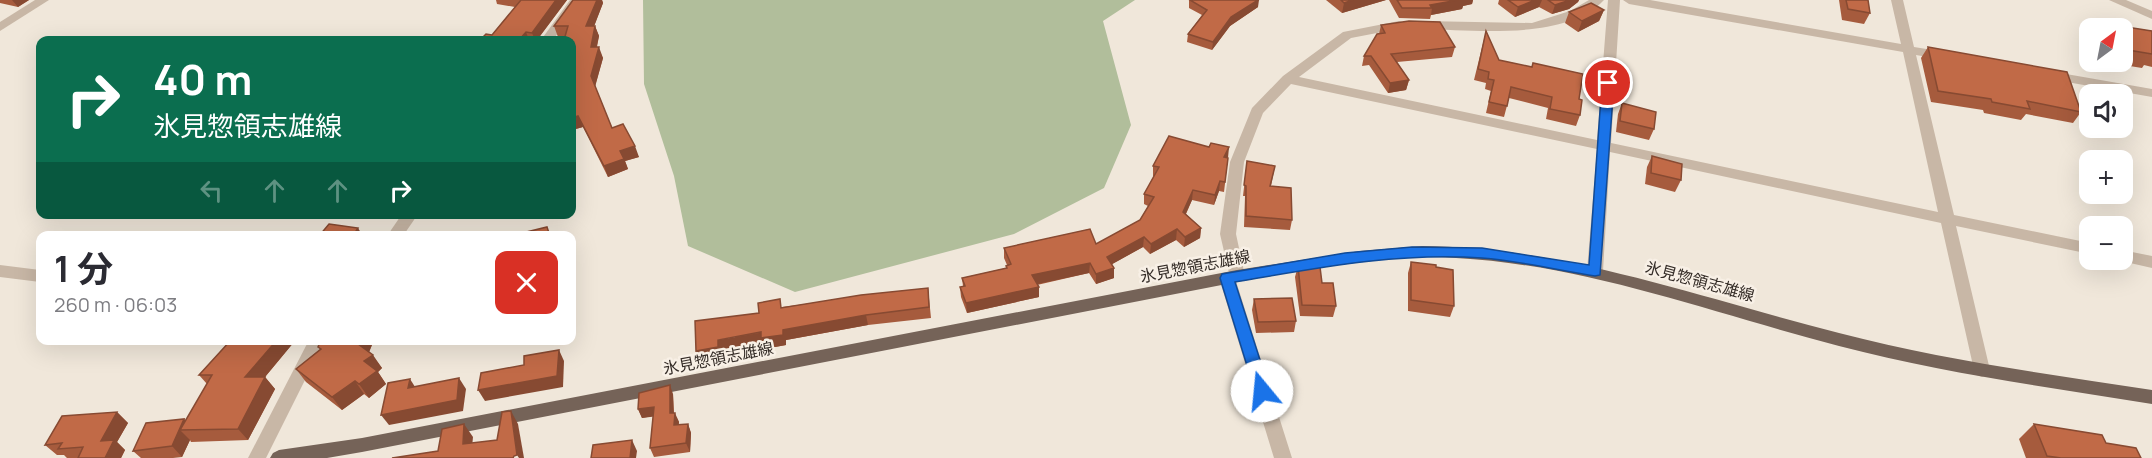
<!DOCTYPE html>
<html lang="ja">
<meta charset="utf-8">
<style>
:root{--surface:#fff;--page:#f2f2f3;--text:#2b2b33;--muted:#7c7c81}
body{margin:0;font-family:Manrope,"Noto Sans JP",sans-serif;background:var(--page);color:var(--text);height:100vh;display:flex;flex-direction:column;font-size:22px;white-space:nowrap}
*{box-sizing:border-box;margin:0}
p{font-size:20px;color:var(--muted)}
.icon{flex:none;width:33px;height:33px;fill:none;stroke:currentColor;stroke-width:2;stroke-linecap:round;stroke-linejoin:round}
.map{position:relative;flex:1;overflow:hidden}
.details{position:absolute;left:36px;top:231px;width:540px;height:114px;display:flex;flex-direction:column;background:var(--surface);border-radius:12px;box-shadow:0 6px 24px #0002}
.details>*{flex:none}
.banner{position:absolute;left:36px;top:36px;width:540px;height:183px;border-radius:12px;box-shadow:0 6px 24px #0002;background:#0b6e4f;color:#fff;overflow:hidden}
.needle{width:39px;rotate:32deg}
.controls{position:absolute;left:2079px;top:18px;display:grid;gap:12px}
.controls a{display:grid;place-items:center;width:54px;height:54px;border-radius:12px;background:var(--surface);box-shadow:0 6px 24px #0002;font-size:30px}
.pin{position:absolute;display:grid;place-items:center;width:51px;height:51px;color:#fff;margin:-26px;border:3px solid #fff;border-radius:50%;box-shadow:0 2px 6px #0007}
.me{position:absolute;width:66px;margin:-33px;rotate:343deg;stroke-linejoin:round;filter:drop-shadow(0 0 4px #0008)}
.turn{display:flex;align-items:center;gap:21px;height:126px;padding:0 18px;font-size:27px}
.turn .icon{width:78px;height:78px;stroke-width:2.5}
.turn b{display:block;font-size:42px;line-height:51px}
.lanes{display:flex;align-items:center;height:57px;padding:0 18px;background:#0003;justify-content:center;gap:30px;direction:ltr}
.lanes .off{opacity:.35}
.round{display:grid;place-items:center;flex:none;width:63px;height:63px;border-radius:12px;background:var(--page)}
.summary{display:flex;align-items:center;justify-content:space-between;height:102px;padding:0 18px}
h1{font-size:36px;font-weight:700;line-height:45px}
.map>svg:first-child{display:block}
.green{fill:#b1be9b}
.lines{fill:none;stroke-linecap:round;stroke-linejoin:round}
.minor{fill:#c8b7a6;fill-rule:evenodd}
.major{fill:#756358;fill-rule:evenodd}
.wall{fill:#a65b3d}
.shaded-wall{fill:#874a32}
.building{fill:#c16a47;stroke:#874a32;stroke-width:1.5}
.route{fill:#1a73e8;stroke:#114b97;stroke-width:1.5}
.labels{text-anchor:middle;dominant-baseline:central;stroke-width:5;stroke-linejoin:round;paint-order:stroke}
.street-label{font-size:16px;fill:#342c27;stroke:#f8f0e6}
</style>
<div class="map">
<svg width="2152" height="458" viewBox="0 0 2152 458">
<rect width="100%" height="100%" fill="#f0e7da"/>
<path class="green" d="M643,0H1135L1103,21L1131,125L1104,188L1014,234L795,292L688,246L674,176L644,84Z"/>
<g class="lines">
<g class="minor">
<path d="M35,0H49L0,31V22Z"/>
<path d="M570,0H582L553,40H541Z"/>
<path d="M1589,0H1604C1566,41 1474,30 1423,29L1417,25L1423,21L1532,23L1570,11Z"/>
<path d="M1608,0H1620L1611,143L1938,212L1903,52L1629,4L1623,0H1650L1901,44L1891,0H1903L1914,47L1945,52L1951,56L1945,60L1916,55L1954,215L2090,243V254L1956,226L1990,370L1988,375L1982,377L1976,375L1974,370L1941,223L1610,152L1603,271L1600,275H1590L1587,271L1597,149L1291,84L1263,113L1244,162L1236,234L1245,276L1243,280L1236,281L1292,458H1274L1219,278L1221,274L1229,273L1220,234L1230,162L1252,108L1283,76L1343,32L1399,21L1403,22L1405,25L1403,28L1351,38L1299,77L1597,140Z"/>
<path d="M2109,0H2126L2152,11V19Z"/>
<path d="M2049,71L2152,89V97L2044,78L2042,75Z"/>
<path d="M402,214H418L403,236H387Z"/>
<path d="M2122,250L2152,256V268L2117,260H2122Z"/>
<path d="M0,265L40,270V282L0,277Z"/>
<path d="M309,340H325L266,458H248Z"/>
</g>
<path class="major" d="M1422,246C1566,247 1701,298 1839,333C1942,360 2047,374 2152,390V404C2047,387 1942,373 1839,346C1712,313 1587,265 1456,258C1382,253 1309,269 1237,282L362,452L327,458H270L273,453L279,450L362,438L1237,270L1360,251Z"/>
</g>
<g class="wall">
<path d="M0,0H29L18,7L0,3Z"/>
<path d="M496,0H567L537,40H480L492,35L515,7L497,4Z"/>
<path d="M573,0H602L603,3L594,26H595L599,36L597,47L603,58L595,86L612,128L639,157L625,161L628,169L608,177L583,127L572,130L565,37H558L554,26Z"/>
<path d="M1189,0L1258,7L1230,26L1212,50L1187,42L1188,34L1202,15L1189,8Z"/>
<path d="M1326,0H1386L1342,13Z"/>
<path d="M1389,0H1473L1472,4L1463,6L1462,9L1431,15L1430,19L1399,18Z"/>
<path d="M1499,0H1579L1578,2L1569,9L1552,14L1539,7L1515,17L1498,4Z"/>
<path d="M1839,0H1868L1870,13L1864,24L1842,20Z"/>
<path d="M1604,10L1599,21L1578,32L1565,23L1569,12Z"/>
<path d="M2101,23L2152,31V67L2144,65L2142,68L2105,62H2122V28H2096Z"/>
<path d="M1381,25L1455,47L1452,57L1397,62L1409,80L1406,90L1388,93L1369,65L1362,66L1364,56L1379,34Z"/>
<path d="M1486,31L1499,60L1579,99L1580,115L1576,126L1546,119L1548,108L1509,98L1504,117L1486,113L1491,91L1485,89L1486,83L1474,80Z"/>
<path d="M1928,47L2081,112L2073,123L2026,114L2021,120L1984,113L1983,110L1931,102L1921,58Z"/>
<path d="M1622,103L1654,129L1649,140L1616,132L1618,114Z"/>
<path d="M1652,156L1681,180L1675,192L1645,184L1647,167Z"/>
<path d="M1228,158L1224,192L1219,191L1214,205L1192,200L1186,214L1201,228L1200,238L1184,247L1176,240L1150,254L1143,247L1112,264L1114,268V278L1096,284L1089,273L1037,285L1039,297L967,313L961,297L960,287L963,286L962,278L1006,268V266L1007,265L1004,258V248L1096,244L1140,220L1148,206L1144,204V194L1154,176H1153V166Z"/>
<path d="M1247,161L1275,166L1271,186L1292,220L1290,230L1244,227L1245,196H1243Z"/>
<path d="M1411,262L1454,306L1450,317L1408,311V273Z"/>
<path d="M1298,266L1336,306L1333,317L1300,316L1295,277Z"/>
<path d="M928,288L931,318L868,325L786,340V345L764,349L763,343L721,351L722,358L700,361L782,307Z"/>
<path d="M1254,299L1296,321L1294,332L1256,333L1252,310Z"/>
<path d="M231,340H300L298,343L294,342L265,377L275,389L248,440L191,442L190,440L182,457L173,458H141L133,451L184,419L186,420L207,384L199,375Z"/>
<path d="M321,340H374L369,352L382,368L378,372L386,384L369,398L364,394L342,410L306,382L296,369L320,349L318,347Z"/>
<path d="M673,394L674,413L679,422L678,425L688,424L691,433L690,452L654,457L650,448L653,416L642,418L638,409Z"/>
<path d="M117,412L128,423L117,442L125,450L121,458H67L64,455H57L45,445Z"/>
<path d="M2034,424L2106,443L2141,458H2026L2019,439Z"/>
</g>
<g class="shaded-wall">
<path d="M12,0H29L18,7Z"/>
<path d="M556,0H567L537,40H535L532,33Z"/>
<path d="M597,0H602L603,3L590,37L586,26Z"/>
<path d="M1258,0H1259L1258,7L1230,26L1212,50L1213,42L1231,17Z"/>
<path d="M1353,0H1386L1342,13L1344,3Z"/>
<path d="M1458,0H1473L1472,4L1463,6L1462,9L1431,15L1432,8L1430,5Z"/>
<path d="M1535,0H1542L1539,7L1515,17L1518,7Z"/>
<path d="M1570,0H1579L1578,2L1569,9L1552,14L1555,5Z"/>
<path d="M1604,10L1599,21L1578,32L1582,21Z"/>
<path d="M595,26L599,36L594,58L591,47Z"/>
<path d="M526,32L529,40H519Z"/>
<path d="M599,47L603,58L595,87L591,76Z"/>
<path d="M1409,80L1406,90L1388,93L1390,83Z"/>
<path d="M578,116L583,127L572,130V118Z"/>
<path d="M635,146L639,157L625,161L628,169L608,177L604,166L620,151Z"/>
<path d="M1229,147L1228,158L1224,157Z"/>
<path d="M1220,181L1219,191L1214,205L1215,195Z"/>
<path d="M1193,190L1192,200L1182,222L1183,212Z"/>
<path d="M358,228L363,236H353Z"/>
<path d="M1201,228L1200,238L1184,247L1185,237Z"/>
<path d="M1177,229L1176,240L1150,254L1151,244Z"/>
<path d="M1144,237L1143,247L1107,267V257Z"/>
<path d="M1090,263L1089,273L1033,285L1032,275Z"/>
<path d="M1114,268V278L1096,284V274Z"/>
<path d="M1039,287V297L967,313L966,303Z"/>
<path d="M866,315L868,325L786,340V345L764,349L763,343L721,351L722,358L700,361L696,351L718,340Z"/>
<path d="M277,340H293L294,342L255,389L245,377Z"/>
<path d="M359,340H374L367,357L358,344Z"/>
<path d="M559,350L564,361L563,387L485,401L478,390Z"/>
<path d="M373,355L382,368L378,372L386,384L369,398L359,384L364,361Z"/>
<path d="M265,377L275,389L248,440L238,429Z"/>
<path d="M459,378L466,389L463,411L389,425L381,415Z"/>
<path d="M410,379L417,390L408,388Z"/>
<path d="M355,381L364,394L342,410L332,397Z"/>
<path d="M670,385L673,394L674,422L670,413Z"/>
<path d="M654,407L658,416L642,418L638,409Z"/>
<path d="M511,411L518,424L524,458H519L517,455Z"/>
<path d="M117,412L128,423L117,442L125,450L121,458H105L101,441Z"/>
<path d="M675,413L679,422L678,434L674,425Z"/>
<path d="M184,419L194,430H180L190,440L182,457L172,446Z"/>
<path d="M464,424L473,437L471,457L463,444Z"/>
<path d="M688,424L691,433L690,452L686,443Z"/>
<path d="M632,440L637,451L636,458H630Z"/>
</g>
<g class="building">
<path d="M521,0H556L532,33L526,32L519,40H480L486,34L492,35Z"/>
<path d="M573,0H597L586,26H595L591,47H599L591,76L612,128L623,124L635,146L620,151L624,159L604,166L578,116L572,118V40H564L568,26H554Z"/>
<path d="M1190,0H1258L1231,17L1213,42L1188,34L1207,10Z"/>
<path d="M1341,0H1353L1344,3Z"/>
<path d="M1397,0H1458L1430,5L1432,8H1402Z"/>
<path d="M1508,0H1535L1518,7Z"/>
<path d="M1548,0H1570L1555,5Z"/>
<path d="M1846,0H1868L1870,13L1848,9Z"/>
<path d="M1591,3L1604,10L1582,21L1569,12Z"/>
<path d="M1409,21L1440,22L1455,47L1391,54L1409,80L1390,83L1371,56H1364L1377,34L1385,33L1381,25Z"/>
<path d="M2101,23L2152,31V54L2122,49V28H2103Z"/>
<path d="M1486,31L1499,60L1532,67L1533,63L1583,74L1579,99L1582,100L1580,115L1550,109L1552,97L1511,87L1507,106L1489,102L1494,80L1488,79L1489,72L1478,69Z"/>
<path d="M1928,47L2067,72L2081,112L2027,101L2030,109L1992,102L1991,99L1938,91Z"/>
<path d="M1622,103L1656,112L1654,129L1620,121Z"/>
<path d="M1169,136L1209,147L1211,143L1229,147L1224,157L1228,158L1225,182L1220,181L1215,195L1193,190L1183,212L1201,228L1185,237L1177,229L1151,244L1144,237L1107,257L1114,268L1096,274L1090,263L1032,275L1039,287L966,303L960,287L965,286L962,278L1007,268L1006,266L1011,264L1004,248L1090,229L1096,244L1140,220L1154,197L1144,194L1159,167L1153,166Z"/>
<path d="M1652,156L1682,164L1681,180L1651,173Z"/>
<path d="M1247,161L1275,166L1270,186L1291,188L1292,220L1246,216V186L1244,185Z"/>
<path d="M329,224L358,228L353,236H319Z"/>
<path d="M547,227L549,233L543,236H510Z"/>
<path d="M1411,262L1436,265V267L1453,270L1454,306L1411,300Z"/>
<path d="M1298,266L1320,267L1322,283H1333L1336,306L1302,305Z"/>
<path d="M928,288L929,307L866,315L783,330V335L761,338V332L718,340V347L696,351L695,321L759,313L758,303L780,299L781,308L861,295Z"/>
<path d="M1292,298L1296,321L1258,322L1254,299Z"/>
<path d="M231,340H277L245,377H265L238,429L180,430L212,375H199Z"/>
<path d="M321,340H359L358,344L373,355L364,361L377,371L359,384L355,381L332,397L296,369L321,349L318,347Z"/>
<path d="M559,350L557,376L478,390L481,373L524,365V356Z"/>
<path d="M459,378L457,400L381,415L388,383L410,379L408,388Z"/>
<path d="M670,385V413H675L674,425L688,424L686,443L650,448L654,407L638,409L639,393Z"/>
<path d="M511,411L517,455L514,456L513,458H392L438,451L442,429L464,424L463,444L497,440L502,412Z"/>
<path d="M117,412L101,441L114,440L105,458H78L83,447L58,449L62,443L45,445L62,416Z"/>
<path d="M184,419L172,446L133,451L146,423Z"/>
<path d="M2034,424L2102,435L2106,443L2136,448L2141,458H2061L2047,456Z"/>
<path d="M632,440L630,458H591L593,445Z"/>
</g>
<path class="route" d="M1608,79L1614,83L1600,275L1595,276C1558,270 1519,261 1482,258C1398,252 1317,268 1235,282L1270,391L1267,395L1262,397L1256,395L1220,278L1222,274L1345,253L1412,247L1482,248L1589,265L1602,83Z"/>
<g class="labels">
<g class="street-label">
<text transform="translate(1195 266) rotate(-11)">氷見惣領志雄線</text>
<text transform="translate(1700 281) rotate(15)">氷見惣領志雄線</text>
<text transform="translate(718 358) rotate(-11)">氷見惣領志雄線</text>
</g>
</g>
</svg>
<div class="controls">
<a><svg class="needle" viewBox="-14 -14 28 28"><path d="M0-13l5 13h-10z" fill="#e53935"/><path d="M0 13l5-13h-10z" fill="#7c7c81"/></svg></a>
<a><svg class="icon" aria-label="sound" viewBox="0 0 24 24"><path d="M4 9h4l5-4v14l-5-4H4zM17 9q2 3 0 6"/></svg></a>
<a>+</a>
<a>−</a>
</div>
<div class="pin" style="left:1608px;top:83px;background:#d93025"><svg class="icon" aria-label="arrive" viewBox="0 0 24 24"><path d="M6 21V4h12l-3 4 3 4H6"/></svg></div>
<svg class="me" style="left:1262px;top:391px" viewBox="-20 -20 40 40"><circle r="19" fill="#fff"/><path d="M0-13L10 11 0 6-10 11z" fill="#1a73e8"/></svg>
<div class="banner">
<div class="turn"><svg class="icon" aria-label="right" viewBox="0 0 24 24"><path d="M7 20v-9h11M14 6l5 5-5 5"/></svg><div><b>40 m</b>氷見惣領志雄線</div></div>
<div class="lanes"><svg class="icon off" aria-label="left" viewBox="0 0 24 24"><path d="M17 20v-9H6M10 6l-5 5 5 5"/></svg><svg class="icon off" aria-label="ahead" viewBox="0 0 24 24"><path d="M12 20V5M6 11l6-6 6 6"/></svg><svg class="icon off" aria-label="ahead" viewBox="0 0 24 24"><path d="M12 20V5M6 11l6-6 6 6"/></svg><svg class="icon" aria-label="right" viewBox="0 0 24 24"><path d="M7 20v-9h11M14 6l5 5-5 5"/></svg></div>
</div>
<section class="details">
<div class="summary"><div><h1>1 分</h1><p>260 m · 06:03</p></div><a class="round" style="background:#d93025;color:#fff"><svg class="icon" aria-label="close" viewBox="0 0 24 24"><path d="M6 6l12 12M18 6L6 18"/></svg></a></div>
</section>
</div>
